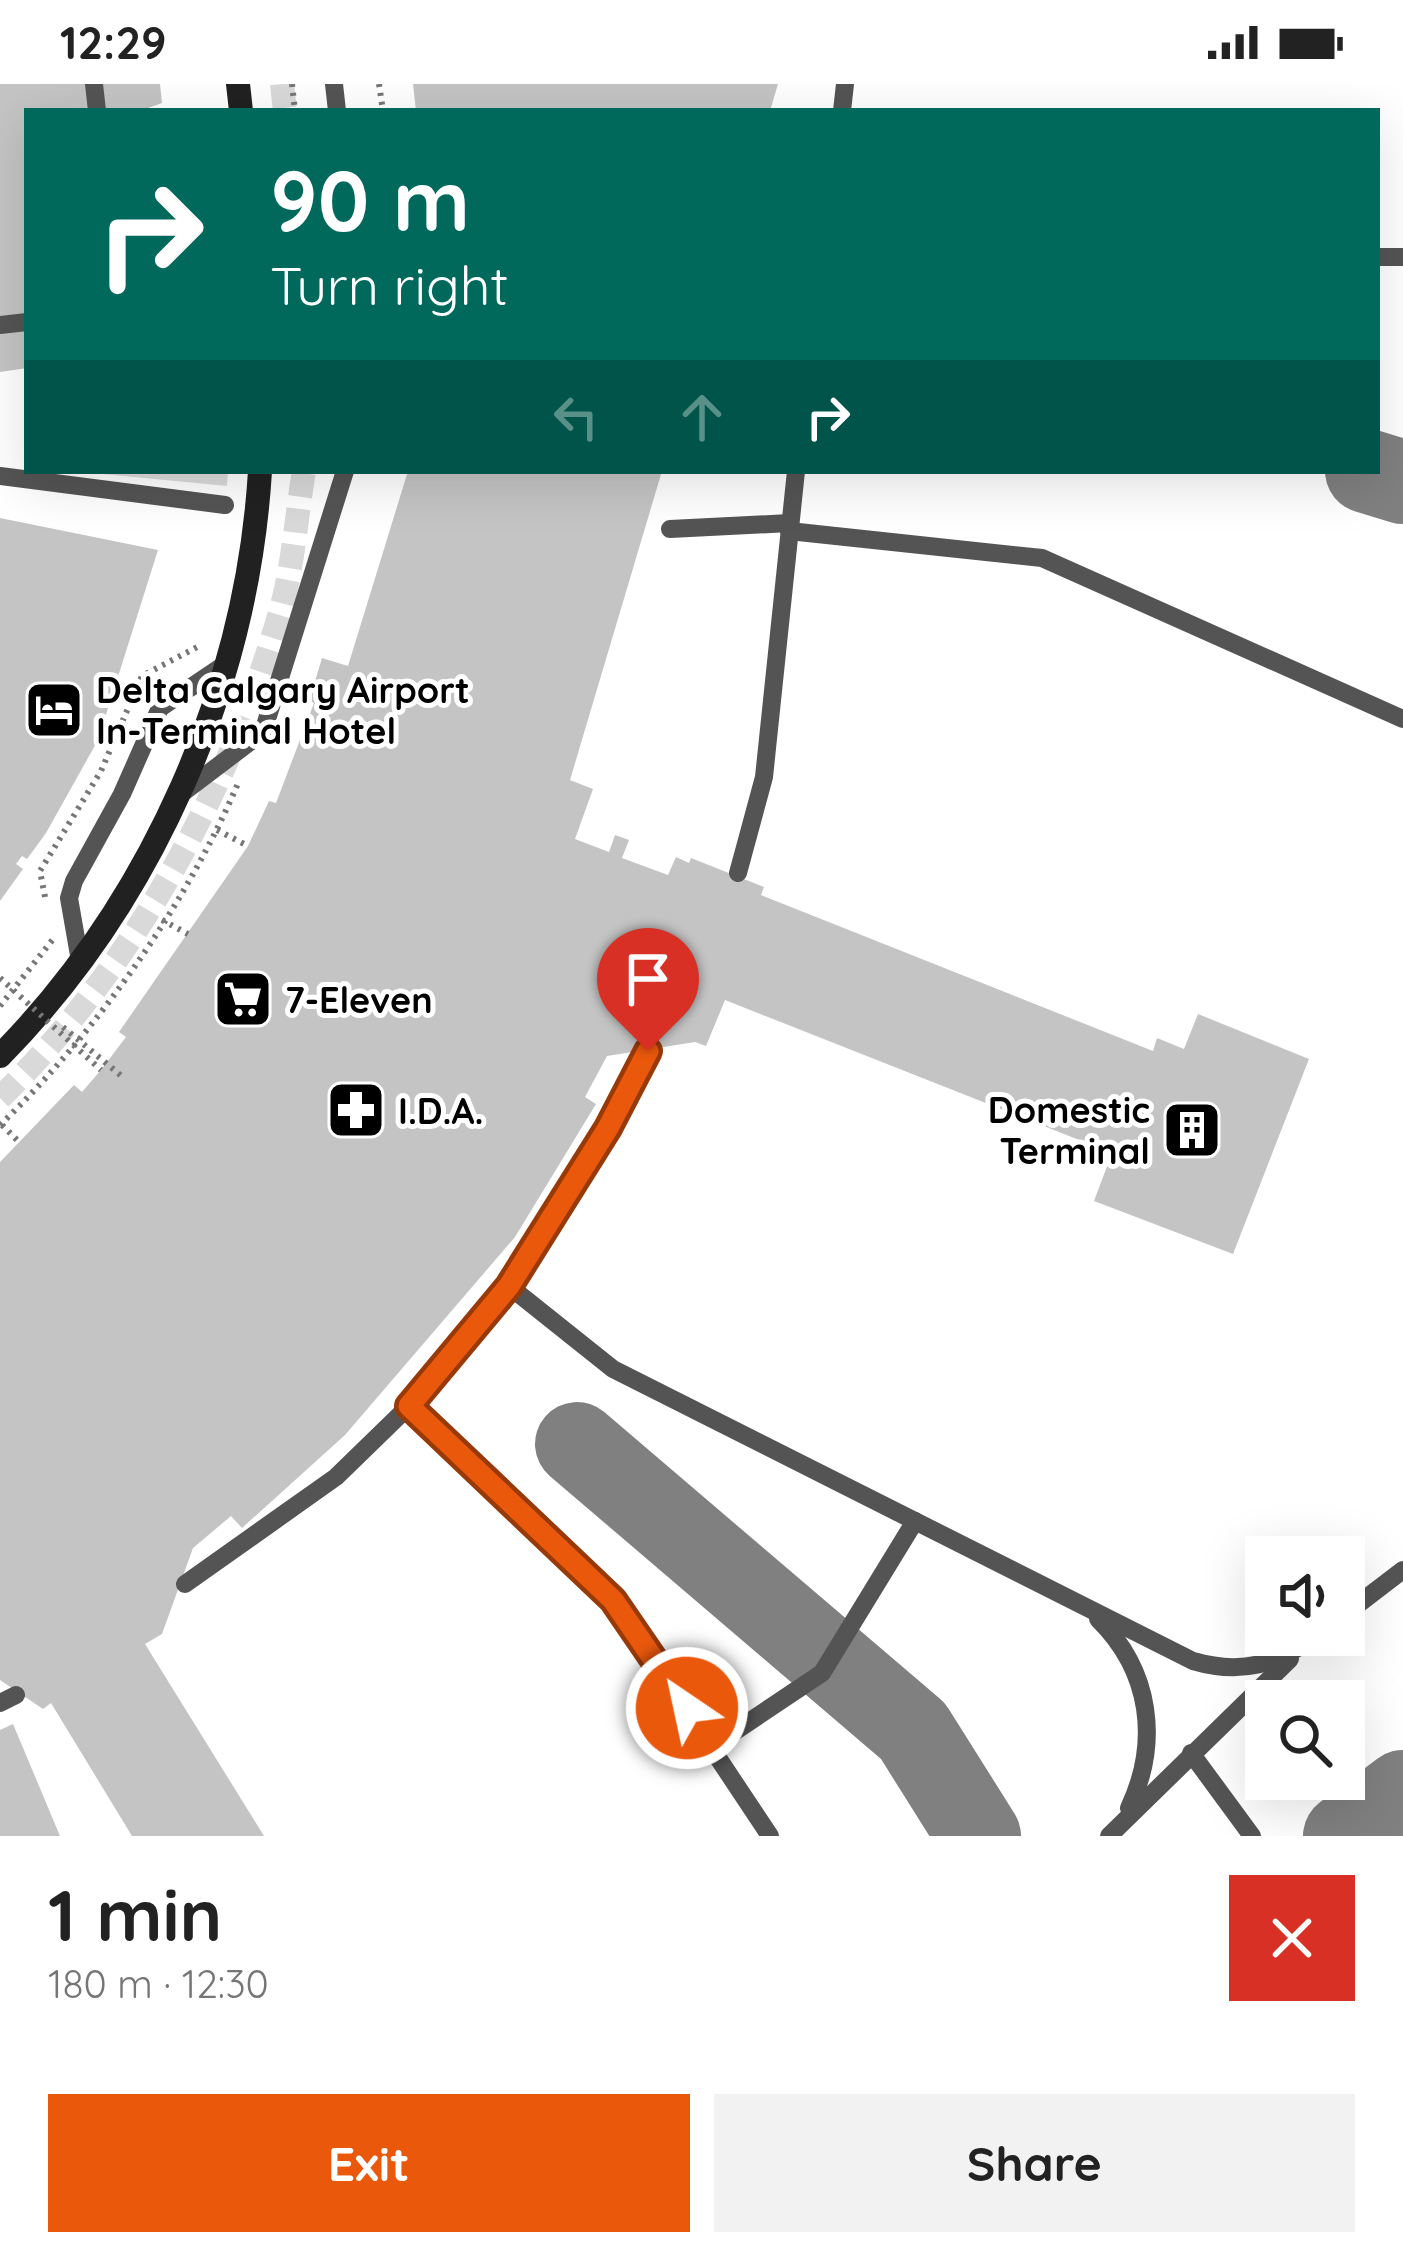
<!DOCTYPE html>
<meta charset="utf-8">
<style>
:root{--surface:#fff;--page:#f2f2f2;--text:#222;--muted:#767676;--accent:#ea580c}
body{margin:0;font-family:Quicksand,sans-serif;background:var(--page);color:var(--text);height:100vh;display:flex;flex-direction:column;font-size:45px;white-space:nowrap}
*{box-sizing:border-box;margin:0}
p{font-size:39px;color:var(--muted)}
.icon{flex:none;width:66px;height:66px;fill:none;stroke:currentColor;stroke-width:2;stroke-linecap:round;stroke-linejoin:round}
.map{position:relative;height:1752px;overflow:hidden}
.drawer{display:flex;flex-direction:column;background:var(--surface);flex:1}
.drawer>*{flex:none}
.hud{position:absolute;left:24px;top:24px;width:1356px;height:366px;border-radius:0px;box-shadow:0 12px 48px #0002;background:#00695c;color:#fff;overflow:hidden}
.controls{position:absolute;left:1245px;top:1452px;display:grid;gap:24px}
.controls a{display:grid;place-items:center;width:120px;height:120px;border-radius:0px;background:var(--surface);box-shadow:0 12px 48px #0002;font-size:60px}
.pin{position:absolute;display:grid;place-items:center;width:102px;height:102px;color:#fff;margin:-123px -51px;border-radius:50% 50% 50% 0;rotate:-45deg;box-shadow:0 0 12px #0007}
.pin .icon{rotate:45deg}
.me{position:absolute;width:132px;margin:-66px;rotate:326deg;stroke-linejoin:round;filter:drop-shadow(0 0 9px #0008)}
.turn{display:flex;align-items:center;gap:42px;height:252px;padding:0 48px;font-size:54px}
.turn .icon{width:156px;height:156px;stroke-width:2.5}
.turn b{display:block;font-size:84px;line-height:102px}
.lanes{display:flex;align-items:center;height:114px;padding:0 48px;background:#0003;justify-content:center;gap:60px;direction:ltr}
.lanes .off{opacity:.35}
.round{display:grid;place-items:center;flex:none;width:126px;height:126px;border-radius:0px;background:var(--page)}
.head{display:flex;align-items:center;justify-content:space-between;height:204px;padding:0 48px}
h1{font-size:72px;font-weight:800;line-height:90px}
.action{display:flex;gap:24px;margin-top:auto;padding:24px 48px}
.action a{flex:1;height:138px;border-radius:0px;background:var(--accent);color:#fff;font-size:48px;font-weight:800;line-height:138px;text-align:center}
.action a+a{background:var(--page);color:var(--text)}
.status{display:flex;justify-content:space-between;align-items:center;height:84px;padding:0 60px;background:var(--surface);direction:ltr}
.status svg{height:33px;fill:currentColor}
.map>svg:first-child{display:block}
.green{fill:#dbdbdb}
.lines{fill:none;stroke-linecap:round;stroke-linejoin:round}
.taxiway{stroke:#808080;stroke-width:84}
.building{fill:#c4c4c4}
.secondary-tunnel{stroke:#d9d9d9;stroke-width:24;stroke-dasharray:24 12;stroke-linecap:butt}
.path{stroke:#767676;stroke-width:6;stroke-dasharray:3 6;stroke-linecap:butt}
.lane{stroke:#545454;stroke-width:18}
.secondary{stroke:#212121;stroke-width:24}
.path-bridge{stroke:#767676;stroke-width:6;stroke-dasharray:3 6;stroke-linecap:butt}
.route-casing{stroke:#983908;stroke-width:30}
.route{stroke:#ea580c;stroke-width:21}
.labels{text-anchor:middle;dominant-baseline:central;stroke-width:10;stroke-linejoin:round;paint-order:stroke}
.poi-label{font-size:36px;font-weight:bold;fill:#000;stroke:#fff;text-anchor:start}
</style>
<div class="status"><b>12:29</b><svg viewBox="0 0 49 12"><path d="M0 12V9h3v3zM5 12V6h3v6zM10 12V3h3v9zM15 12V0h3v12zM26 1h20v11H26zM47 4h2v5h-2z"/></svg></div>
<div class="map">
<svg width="1403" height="1752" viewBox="0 0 1403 1752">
<rect width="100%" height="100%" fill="#fff"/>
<path class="green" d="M72,387H228L227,402Z"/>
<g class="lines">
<g class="taxiway">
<path d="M1367,387L1403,398"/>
<path d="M577,1360L913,1647L979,1752"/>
<path d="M1345,1752L1403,1708"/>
</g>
</g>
<g class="building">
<path d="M0,0H160L162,19L140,27H27V284L0,288Z"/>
<path d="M413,0H778L770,27H416Z"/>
<path d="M408,387H662L570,696L593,705L575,755L609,768L615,751L629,756L622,774L668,791L676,773L689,779L691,774L764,803L761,811L1153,967L1157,954L1184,965L1198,930L1309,975L1233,1170L1094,1117L1112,1069L725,916L706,962L695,958L607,972L585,1013L596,1020L515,1153L345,1351L242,1444L231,1432L193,1464L162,1550L145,1560L264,1752H132L51,1619L43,1625L0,1596V1078L74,1001L82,1008L101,986L126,953L119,948L248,762L269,717L276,719L314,619L309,617L322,574L348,582Z"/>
<path d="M0,434L158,466L98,656L46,749L27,775L22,772L16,780L23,785L0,817Z"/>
<path d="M13,1640L60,1752H0V1646Z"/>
</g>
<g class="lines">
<g class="secondary-tunnel">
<path d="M282,0L285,27"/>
<path d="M0,1014C133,884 227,710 279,532C293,486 296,434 304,387"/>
</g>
<g class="path">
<path d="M292,0L295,27"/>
<path d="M379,0L383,27"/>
<path d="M217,746L248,762"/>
<path d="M45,813L40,787L101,687L142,592L201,561"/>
<path d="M162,836L188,850"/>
<path d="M0,922L54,854"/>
<path d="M63,943L125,995"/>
<path d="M0,1041C96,949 187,820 239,697"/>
<path d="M2,1041L21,1060"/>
</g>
<g class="lane">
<path d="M94,0L97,27"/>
<path d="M334,0L337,27"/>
<path d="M842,27L845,0"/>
<path d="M1377,173H1403"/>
<path d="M0,241L27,238"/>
<path d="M0,392L225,421"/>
<path d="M670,445L790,439"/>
<path d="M789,447L1042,474L1403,635"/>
<path d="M177,713L263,648L345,387"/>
<path d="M738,789L764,693L796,387"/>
<path d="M80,877L69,814L74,797L122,710L160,624L227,579"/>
<path d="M648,967L608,1044L509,1202L613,1285L1193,1577C1241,1591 1277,1581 1317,1551"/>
<path d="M409,1322L613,1516L770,1752"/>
<path d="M185,1500L336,1393L409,1322L509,1202"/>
<path d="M1344,1531L1403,1486"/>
<path d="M1098,1535C1151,1587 1160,1658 1129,1724"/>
<path d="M0,1619L16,1611"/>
<path d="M713,1662L822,1589L915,1437"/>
<path d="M1191,1669L1252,1752"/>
<path d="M1109,1752L1290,1575"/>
</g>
<g class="secondary">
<path d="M238,0L241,27"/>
<path d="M0,972C152,818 247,602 260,387"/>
</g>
<path class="path-bridge" d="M0,894L101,986"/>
</g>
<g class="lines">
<g class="route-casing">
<path id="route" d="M648,967L608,1044L509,1202L409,1322L613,1516L687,1624"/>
</g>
<use href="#route" class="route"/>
</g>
<defs>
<g id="hotel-square" transform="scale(3)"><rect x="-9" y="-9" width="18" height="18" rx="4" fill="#000" stroke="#fff"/><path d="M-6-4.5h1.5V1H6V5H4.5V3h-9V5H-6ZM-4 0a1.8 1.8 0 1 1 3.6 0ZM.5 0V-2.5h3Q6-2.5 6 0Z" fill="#fff"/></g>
<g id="supermarket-square" transform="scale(3)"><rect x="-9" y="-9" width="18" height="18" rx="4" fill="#000" stroke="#fff"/><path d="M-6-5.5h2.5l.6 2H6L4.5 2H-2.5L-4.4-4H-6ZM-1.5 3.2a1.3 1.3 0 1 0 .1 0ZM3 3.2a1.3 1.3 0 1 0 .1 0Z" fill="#fff"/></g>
<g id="pharmacy-square" transform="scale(3)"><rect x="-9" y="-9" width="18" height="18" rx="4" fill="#000" stroke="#fff"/><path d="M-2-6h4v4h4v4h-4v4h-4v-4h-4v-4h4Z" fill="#fff"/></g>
<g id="building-square" transform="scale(3)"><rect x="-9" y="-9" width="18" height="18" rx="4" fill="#000" stroke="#fff"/><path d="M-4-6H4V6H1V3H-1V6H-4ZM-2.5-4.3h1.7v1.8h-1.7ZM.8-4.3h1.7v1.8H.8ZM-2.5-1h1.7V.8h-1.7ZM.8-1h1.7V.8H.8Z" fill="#fff"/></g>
</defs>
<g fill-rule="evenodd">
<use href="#hotel-square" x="54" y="626"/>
<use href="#supermarket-square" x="243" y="915"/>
<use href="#pharmacy-square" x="356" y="1026"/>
<use href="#building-square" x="1192" y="1046"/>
</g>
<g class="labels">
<g class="poi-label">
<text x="96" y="605">Delta Calgary Airport<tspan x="96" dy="41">In-Terminal Hotel</tspan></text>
<text x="285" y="915">7-Eleven</text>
<text x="1150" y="1025" text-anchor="end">Domestic<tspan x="1150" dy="41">Terminal</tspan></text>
<text x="398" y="1026">I.D.A.</text>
</g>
</g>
</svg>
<div class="controls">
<a><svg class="icon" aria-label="sound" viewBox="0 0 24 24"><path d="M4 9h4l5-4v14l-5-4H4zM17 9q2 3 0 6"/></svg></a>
<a><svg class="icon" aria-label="search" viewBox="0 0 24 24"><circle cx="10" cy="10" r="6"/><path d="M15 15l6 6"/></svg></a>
</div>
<div class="pin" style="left:648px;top:967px;background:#d93025"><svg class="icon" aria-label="arrive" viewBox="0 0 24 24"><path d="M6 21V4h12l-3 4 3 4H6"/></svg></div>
<svg class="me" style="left:687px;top:1624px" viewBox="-20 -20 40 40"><circle r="17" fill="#ea580c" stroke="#fff" stroke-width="3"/><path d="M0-11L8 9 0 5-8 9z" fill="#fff"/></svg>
<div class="hud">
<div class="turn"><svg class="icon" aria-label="right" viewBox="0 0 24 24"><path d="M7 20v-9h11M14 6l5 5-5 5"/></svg><div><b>90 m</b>Turn right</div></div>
<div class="lanes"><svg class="icon off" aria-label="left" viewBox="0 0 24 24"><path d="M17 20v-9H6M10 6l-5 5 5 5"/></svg><svg class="icon off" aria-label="ahead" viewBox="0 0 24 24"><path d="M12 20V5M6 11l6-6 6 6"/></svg><svg class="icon" aria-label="right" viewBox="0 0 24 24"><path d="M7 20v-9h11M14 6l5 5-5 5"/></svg></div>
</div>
</div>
<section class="drawer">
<div class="head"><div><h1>1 min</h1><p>180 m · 12:30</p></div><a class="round" style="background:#d93025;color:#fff"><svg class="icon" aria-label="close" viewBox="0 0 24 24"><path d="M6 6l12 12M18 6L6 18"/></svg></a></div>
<div class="action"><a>Exit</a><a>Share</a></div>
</section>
